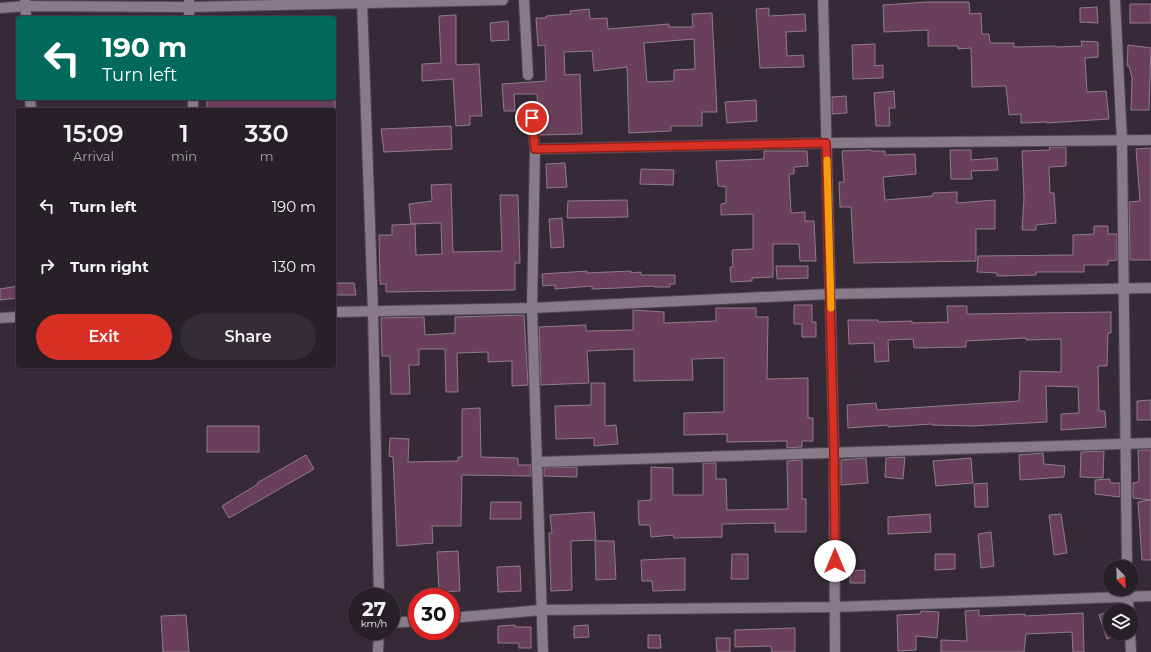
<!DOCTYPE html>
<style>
:root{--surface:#282029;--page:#342d35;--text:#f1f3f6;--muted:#a5a3a8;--line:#443e46;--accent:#d93025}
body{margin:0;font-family:Montserrat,sans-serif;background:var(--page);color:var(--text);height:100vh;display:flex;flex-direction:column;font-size:15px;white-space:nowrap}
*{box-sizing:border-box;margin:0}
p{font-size:13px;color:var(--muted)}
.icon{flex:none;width:22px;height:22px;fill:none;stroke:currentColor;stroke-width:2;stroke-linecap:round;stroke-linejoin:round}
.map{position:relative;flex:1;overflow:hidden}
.details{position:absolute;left:16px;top:108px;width:320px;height:260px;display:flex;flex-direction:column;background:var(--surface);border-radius:4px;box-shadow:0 1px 3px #0004,0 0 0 1px var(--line)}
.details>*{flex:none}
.top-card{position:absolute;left:16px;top:16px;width:320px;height:84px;border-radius:4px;box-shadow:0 1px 3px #0004,0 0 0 1px var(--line);background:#00695c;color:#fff;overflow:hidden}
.needle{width:26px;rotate:157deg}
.buttons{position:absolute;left:1103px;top:560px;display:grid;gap:8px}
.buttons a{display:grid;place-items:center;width:36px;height:36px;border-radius:50%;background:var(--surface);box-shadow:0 1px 3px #0004,0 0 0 1px var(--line);font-size:20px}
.speed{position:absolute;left:348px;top:588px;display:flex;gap:8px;font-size:20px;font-weight:700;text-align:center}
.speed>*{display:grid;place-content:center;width:52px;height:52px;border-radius:50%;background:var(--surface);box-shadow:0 1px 3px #0004,0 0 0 1px var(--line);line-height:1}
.speed small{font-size:10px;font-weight:400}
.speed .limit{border:6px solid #d22;background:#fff;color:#111}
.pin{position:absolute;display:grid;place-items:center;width:34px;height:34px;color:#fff;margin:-17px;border:2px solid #fff;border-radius:50%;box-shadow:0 1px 4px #0007}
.me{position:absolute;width:44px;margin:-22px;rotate:0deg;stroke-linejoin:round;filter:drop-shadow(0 0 3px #0008)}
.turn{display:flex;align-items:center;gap:14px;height:84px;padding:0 20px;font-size:18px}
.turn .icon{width:52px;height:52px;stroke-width:2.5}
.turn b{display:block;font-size:28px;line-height:34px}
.eta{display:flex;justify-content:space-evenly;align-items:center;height:68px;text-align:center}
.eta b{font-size:24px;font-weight:600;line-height:28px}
.button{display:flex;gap:8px;margin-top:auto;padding:8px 20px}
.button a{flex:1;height:46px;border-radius:24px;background:var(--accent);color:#fff;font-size:16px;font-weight:600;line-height:46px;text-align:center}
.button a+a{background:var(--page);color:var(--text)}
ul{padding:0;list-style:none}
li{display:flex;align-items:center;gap:12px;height:60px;padding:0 20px}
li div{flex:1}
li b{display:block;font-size:15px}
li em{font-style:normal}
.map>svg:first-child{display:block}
.building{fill:#6a3f5b;stroke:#8f7c87;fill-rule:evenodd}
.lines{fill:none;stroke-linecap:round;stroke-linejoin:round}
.minor-casing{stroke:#514752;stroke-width:12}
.minor{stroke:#887a89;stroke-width:10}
.route-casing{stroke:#8d1f18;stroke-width:10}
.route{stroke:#d93025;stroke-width:7}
.slow{stroke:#f59e0b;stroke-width:7}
</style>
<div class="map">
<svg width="1151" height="652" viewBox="0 0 1151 652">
<rect width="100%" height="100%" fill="#362a37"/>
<g class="building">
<path d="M927,2H969L970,14L981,13L982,34H989L990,43H1014V47L1056,46L1057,47L1082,46L1081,41L1098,42V57L1085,58L1087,92L1106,91L1109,119L1047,123V122L1021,123V114L1009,115L1006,86L972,87L971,48L958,49V46H928V30L884,32L883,5Z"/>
<rect x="1130" y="4" width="21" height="19"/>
<path d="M1097,7L1098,23L1080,22V8Z"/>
<path d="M769,8V16L805,14L806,31L786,32L787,56L803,55L804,67L760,68L756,9Z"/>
<path d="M589,9L590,19L607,18L608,29L669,24V27H693L692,14L712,13L717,112H702V126H671V131L629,133L627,67L594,71L592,51L564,52L565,75L580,74L582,134L540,135L537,94H514L515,111H504L502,84L546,81L545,45L538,46L536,18H546V16L571,14L570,11ZM694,39L695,69L674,70V81L647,82L644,43Z"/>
<path d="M456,15V65L479,64L482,116H470V125L456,126L453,79L422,81V64L441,63L439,16Z"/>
<path d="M508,21L509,40L491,41L490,23Z"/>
<path d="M875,44V66L883,65V78L853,79L852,45Z"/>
<path d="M1128,45L1151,48L1149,110H1131L1132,78L1129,66H1127Z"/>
<path d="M894,91L895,108H889L890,126H876L874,93Z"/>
<path d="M846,96L847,113L832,114V97Z"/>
<rect x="207" y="98" width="128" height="12"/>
<path d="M756,100L757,121L727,123L725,102Z"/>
<path d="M451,126L452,149L384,152L381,129Z"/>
<path d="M1049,147H1066V166L1049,167L1050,193H1054L1056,223L1036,225V230H1022L1024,198L1022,151L1050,150Z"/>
<path d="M1151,148V260H1130L1129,202L1140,201L1136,149Z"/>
<path d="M871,150V151H885V155L915,154L916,174L883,177L885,200L933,196V193L957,192V203L995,200V229H976V261L854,263L851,207H840L839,182H844L842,151Z"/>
<path d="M950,150H971V160L997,158L998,170L971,171L972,179H951Z"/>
<path d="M764,151H807L808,166L794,167V174H789L791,213L805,212V221H814L816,261H800L799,244H773V277L752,278V281L731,282L730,267H733L732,250L753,249V214L721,215V204L726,203V187L718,186L716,161L764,159Z"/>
<path d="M565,163L567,187L547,188L546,164Z"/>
<path d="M641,169L674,170L673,185L640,184Z"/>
<path d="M451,184L453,252L502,251L500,195H518L520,263H515V290L386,292V284H380L379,235H392V225L415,224L416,255L442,254L441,223L411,224L409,204L432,201L431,185Z"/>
<path d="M627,200L628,217L567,218L568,201Z"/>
<path d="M562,218L564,247L551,248L549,219Z"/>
<path d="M1094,226H1108V234H1117V260L1108,261V265H1084V272H1036V275L997,276V273L977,272L978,256L1073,255V235L1094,234Z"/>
<path d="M776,266H808V278L777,279Z"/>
<path d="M587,271V273L631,271V273L641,272V275H675V284H670V287H654V286L618,288L592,289V286L555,289V285L543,286L542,274Z"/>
<path d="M334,283H354L356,295H334Z"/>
<path d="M18,286V298L0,300V289Z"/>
<path d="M794,305H812V322H816V337H802V324H794Z"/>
<path d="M947,306H967V314L1111,312V333H1108L1107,366H1098L1099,411H1105L1106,427L1061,430V414L1079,413L1078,387L1046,386L1047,422L973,426L932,425V424L888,427V425L848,428L847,405L876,403L877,410L1019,401L1020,371L1061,372V339L1026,340V338L966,341V347L914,348L913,339L888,340L889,361L875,362L874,343L849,344L848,320H878V322L912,321V323L948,322Z"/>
<path d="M716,308H756V317H768L767,379L808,378V418H813V441H802V447L787,448V441L727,442V434L684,435V413L724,412V358L692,359L693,380L634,381V349L587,351L589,383L541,385L539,327L586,325V331L633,330V310L664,312V323L716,321Z"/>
<path d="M524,315L528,385L512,386V361L488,362V352L457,353L458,392H446L445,349H419V365H409L410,394H391L390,356H382L381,318L424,317L425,335L455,333V317Z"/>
<path d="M591,383H605V426L616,425L618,444L594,446V438L556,439L555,406L591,405Z"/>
<path d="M1151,400V420H1137V401Z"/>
<path d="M480,408L481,457L518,458V465H531V476L462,475L461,526H432L433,543L397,546L393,457L389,456L390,438L409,439L408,462L458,461V457H462V409Z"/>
<rect x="207" y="426" width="52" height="26"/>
<path d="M1138,450H1151V500L1133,498V483L1139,482Z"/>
<path d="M1104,451L1103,478L1080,477L1081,452Z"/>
<path d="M1043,453L1044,464L1065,466L1064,477L1020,480L1019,455Z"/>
<path d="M306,455L314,469L229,518L222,506L258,484L257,483Z"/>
<path d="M905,457L903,479L885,477L886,458Z"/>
<path d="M866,458L868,483L841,485V460Z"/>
<path d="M971,458L973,483L936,486L933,461Z"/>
<path d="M802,460V499H806V532H775V523L722,524V537L674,538L673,535L651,537L650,525H639L638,501L651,500V467L673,468V495H703V463H716V479H726L727,510L788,509L787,461Z"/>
<path d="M577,467V477L544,476V468Z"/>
<path d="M1110,479V483H1120V497L1095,494V480Z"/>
<path d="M987,483L988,507H975L974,484Z"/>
<path d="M1151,500V560H1142L1138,502Z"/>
<path d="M491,502H521V519H490Z"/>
<path d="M594,512L596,540L571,541L572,590L551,591L549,533H552L550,515Z"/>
<path d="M930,514L931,532L888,534V517Z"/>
<path d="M1061,514L1067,553L1054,555L1049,515Z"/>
<path d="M991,532L994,566L981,568L978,534Z"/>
<path d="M595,541H614L616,579L596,580Z"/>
<path d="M458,551L460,591L439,592L437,552Z"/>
<path d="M732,554H748V579H731Z"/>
<path d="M935,554H955V569L935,570Z"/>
<path d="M685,558V590L653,591L652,581H642L641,560Z"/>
<path d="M520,566L521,591L498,592L497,567Z"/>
<path d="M865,570V583H850V571Z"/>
<path d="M979,610V616L1025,614V616L1083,613L1084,652H1073L1072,632L1026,634L1024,652H941V640L967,641L965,611Z"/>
<path d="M921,611L939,612L937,638L916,636V650L898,651L897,615L920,614Z"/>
<path d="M1110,611V633L1121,634L1107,639L1099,615Z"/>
<path d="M186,615L189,652H163L161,616Z"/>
<path d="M515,625V627H531V648H519V643H498V626Z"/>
<path d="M588,625L589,637L574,638V626Z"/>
<path d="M795,628V652H772L771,646L735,647V630Z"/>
<path d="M648,635H660L661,648H648Z"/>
<path d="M716,638H730V652H717Z"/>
</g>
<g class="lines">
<g class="minor-casing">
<g id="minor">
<path d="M25,0L26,18"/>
<path d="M189,0V18"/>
<path d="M362,0L373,310L379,597"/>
<path d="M524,0L528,75"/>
<path d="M823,0L834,454L835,652"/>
<path d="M1115,0L1122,141L1127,567"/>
<path d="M0,8L26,6L189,7L503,0"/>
<path d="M30,98L31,110"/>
<path d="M193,98V110"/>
<path d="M532,118L535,149L532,308L543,652"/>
<path d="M535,149L827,143L1151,140"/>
<path d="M334,312L532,308L830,294L1151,288"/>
<path d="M0,318L18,317"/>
<path d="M538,462L1151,443"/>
<path d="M1127,589L1129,611"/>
<path d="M451,618L541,610L835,607L1151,596"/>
<path d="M391,623L417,621"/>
<path d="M1130,633L1131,652"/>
<path d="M378,652L379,631"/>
</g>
</g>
<use href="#minor" class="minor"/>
</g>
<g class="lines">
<g class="route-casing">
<path id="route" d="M532,118L535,149L826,143L834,454L835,561"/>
</g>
<use href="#route" class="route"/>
<path class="slow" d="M827,160L831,308"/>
</g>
</svg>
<div class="buttons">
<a><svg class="needle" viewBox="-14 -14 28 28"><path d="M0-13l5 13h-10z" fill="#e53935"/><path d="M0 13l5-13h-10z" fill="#a5a3a8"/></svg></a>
<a><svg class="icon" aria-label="layers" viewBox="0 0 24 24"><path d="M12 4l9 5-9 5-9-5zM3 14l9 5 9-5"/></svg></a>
</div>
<div class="speed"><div>27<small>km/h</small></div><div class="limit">30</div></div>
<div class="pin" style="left:532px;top:118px;background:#d93025"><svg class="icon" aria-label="arrive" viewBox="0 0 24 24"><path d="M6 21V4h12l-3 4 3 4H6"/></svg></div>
<svg class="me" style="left:835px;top:561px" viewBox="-20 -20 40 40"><circle r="19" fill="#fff"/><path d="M0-13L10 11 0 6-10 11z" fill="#d93025"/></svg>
<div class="top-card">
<div class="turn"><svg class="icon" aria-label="left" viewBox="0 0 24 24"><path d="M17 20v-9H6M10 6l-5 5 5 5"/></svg><div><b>190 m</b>Turn left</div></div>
</div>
<section class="details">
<div class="eta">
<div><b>15:09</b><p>Arrival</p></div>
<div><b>1</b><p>min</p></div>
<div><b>330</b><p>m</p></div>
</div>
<ul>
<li><svg class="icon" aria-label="left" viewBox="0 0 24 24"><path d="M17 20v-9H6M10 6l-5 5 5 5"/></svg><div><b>Turn left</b></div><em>190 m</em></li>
<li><svg class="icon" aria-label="right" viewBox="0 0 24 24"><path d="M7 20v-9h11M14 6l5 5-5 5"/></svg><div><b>Turn right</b></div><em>130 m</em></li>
</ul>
<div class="button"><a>Exit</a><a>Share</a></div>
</section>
</div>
